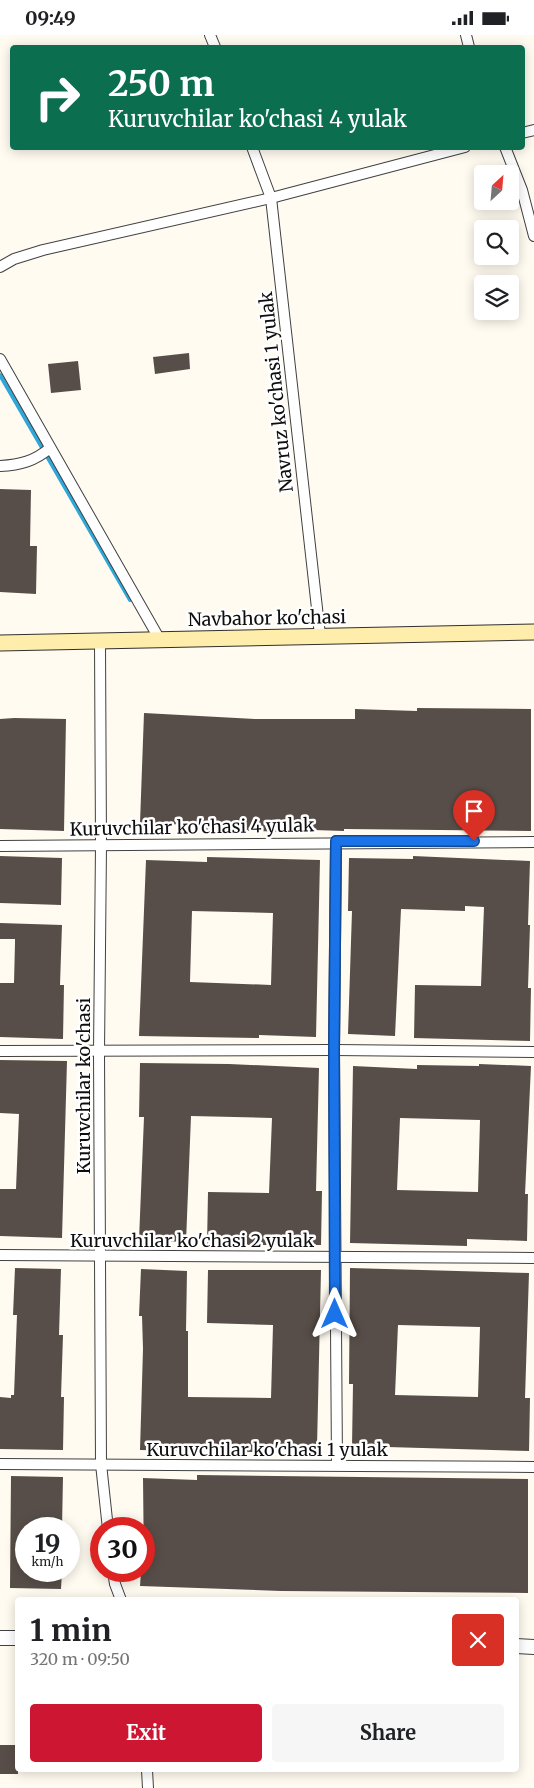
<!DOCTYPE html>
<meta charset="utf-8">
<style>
:root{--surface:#fff;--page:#f6f6f6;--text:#202124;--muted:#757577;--accent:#cd1732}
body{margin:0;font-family:Merriweather,serif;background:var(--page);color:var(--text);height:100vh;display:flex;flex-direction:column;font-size:19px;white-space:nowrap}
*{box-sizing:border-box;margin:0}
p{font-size:16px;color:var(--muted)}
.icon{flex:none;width:28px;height:28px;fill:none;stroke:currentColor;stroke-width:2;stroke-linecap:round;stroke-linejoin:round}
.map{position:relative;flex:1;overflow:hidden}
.side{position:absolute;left:15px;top:1562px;width:504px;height:175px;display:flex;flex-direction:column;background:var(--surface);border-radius:5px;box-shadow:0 2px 12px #0003}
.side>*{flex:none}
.guide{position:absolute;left:10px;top:10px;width:515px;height:105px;border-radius:5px;box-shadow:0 2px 12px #0003;background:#0b6e4f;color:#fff;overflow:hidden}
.needle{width:32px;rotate:26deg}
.fabs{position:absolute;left:474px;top:130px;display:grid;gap:10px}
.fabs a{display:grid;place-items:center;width:45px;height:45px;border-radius:5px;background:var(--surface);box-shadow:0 2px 12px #0003;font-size:25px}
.speed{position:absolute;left:15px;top:1482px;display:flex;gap:10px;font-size:25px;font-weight:700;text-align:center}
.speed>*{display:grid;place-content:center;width:65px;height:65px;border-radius:50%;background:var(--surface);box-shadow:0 2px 12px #0003;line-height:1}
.speed small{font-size:12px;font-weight:400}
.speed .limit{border:8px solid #d22;background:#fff;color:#111}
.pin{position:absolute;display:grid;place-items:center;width:42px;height:42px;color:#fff;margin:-51px -21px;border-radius:50% 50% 50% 0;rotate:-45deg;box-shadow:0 0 5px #0007}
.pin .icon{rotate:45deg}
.me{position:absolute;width:55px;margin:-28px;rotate:0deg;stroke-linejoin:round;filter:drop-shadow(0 0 4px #0008)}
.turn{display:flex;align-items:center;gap:18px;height:105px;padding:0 15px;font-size:22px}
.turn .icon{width:65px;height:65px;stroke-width:2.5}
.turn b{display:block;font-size:35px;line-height:42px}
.round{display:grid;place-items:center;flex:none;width:52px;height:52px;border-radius:5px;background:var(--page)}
.head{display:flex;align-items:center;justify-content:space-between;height:85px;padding:0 15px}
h1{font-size:30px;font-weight:700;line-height:38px}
.button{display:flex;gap:10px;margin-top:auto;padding:10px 15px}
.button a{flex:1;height:58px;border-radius:5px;background:var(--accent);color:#fff;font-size:20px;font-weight:700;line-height:58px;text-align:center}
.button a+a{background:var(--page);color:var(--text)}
.status{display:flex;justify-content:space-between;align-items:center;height:35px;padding:0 25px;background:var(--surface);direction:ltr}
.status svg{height:14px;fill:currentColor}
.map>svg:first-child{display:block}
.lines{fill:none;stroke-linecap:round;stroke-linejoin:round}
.stream{stroke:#2ea7db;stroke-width:4}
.building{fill:#584e49;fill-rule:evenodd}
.minor-casing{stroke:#414141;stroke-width:12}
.tertiary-casing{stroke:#414141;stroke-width:16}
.secondary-casing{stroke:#303030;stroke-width:17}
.minor{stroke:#fff;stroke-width:10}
.tertiary{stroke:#fff;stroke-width:14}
.secondary{stroke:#ffedab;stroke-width:15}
.route-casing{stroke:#114b97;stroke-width:12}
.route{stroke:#1a73e8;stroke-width:9}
.labels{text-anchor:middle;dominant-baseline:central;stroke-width:5;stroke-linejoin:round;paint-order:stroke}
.street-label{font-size:18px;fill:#0e0e0e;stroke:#fff}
</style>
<div class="status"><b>09:49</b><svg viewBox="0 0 49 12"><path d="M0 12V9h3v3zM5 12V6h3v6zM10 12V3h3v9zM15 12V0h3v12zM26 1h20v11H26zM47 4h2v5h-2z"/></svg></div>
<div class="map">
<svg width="534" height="1753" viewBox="0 0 534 1753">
<rect width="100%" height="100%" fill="#fffbf0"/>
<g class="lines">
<path class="stream" d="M0,340L130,565"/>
</g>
<g class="building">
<path d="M189,318L190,334L155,339L153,322Z"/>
<path d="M78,326L81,355L51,358L48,329Z"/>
<path d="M0,454L31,455L30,511H37L36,559L0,557Z"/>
<path d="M417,673L531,674V796L344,794V796L283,794V797L259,796L195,795V790L140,788L144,678L255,684H355V674L417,676Z"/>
<path d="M14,683L66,684L64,796L0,794V684Z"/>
<path d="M0,821L62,823L61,870L0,868Z"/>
<path d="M413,821L530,826L528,890H530L528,953H531L530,1006L414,1003L415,950L481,951L484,872L465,871V876L401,874L395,1001L348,999L352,876H348L349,823L413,824Z"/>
<path d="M207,822L320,825L316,1002L259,1000V1003L139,1001L146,825L207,827ZM192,876L273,878L271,950L190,947Z"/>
<path d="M0,888L62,890L60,950H64L63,1004L0,1002V948H14L15,908V904H0Z"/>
<path d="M0,1025L67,1026L62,1203L0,1201V1154H16L19,1079L0,1078Z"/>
<path d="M140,1028L229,1029L319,1033L316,1156H322L321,1210H207L208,1157L269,1158L272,1083L191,1081L186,1207L139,1205L144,1082H139Z"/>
<path d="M479,1029L531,1031L525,1159H528L527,1206L467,1204V1211L350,1208L353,1031L417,1034V1030L479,1031ZM400,1083L480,1085L478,1157L397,1155Z"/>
<path d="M15,1233L61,1234L59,1300H63L61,1362H64L63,1415L0,1414V1362L11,1363V1360H14L17,1280H13Z"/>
<path d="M350,1233L529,1238L525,1363H530L529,1416L352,1411L353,1349H349ZM398,1290L480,1292L478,1362L395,1360Z"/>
<path d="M141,1234L187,1236L186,1296H188V1362L271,1363L273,1290L207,1288L208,1235H321L317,1412L254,1409V1417L140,1415L143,1314L142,1281H139Z"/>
<path d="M197,1440L528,1444V1558L281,1556L140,1551L141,1536H144L143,1443L197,1445Z"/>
<path d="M11,1441L63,1442L62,1494H26V1536H62L61,1554L10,1553Z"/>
<rect x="0" y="1710" width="18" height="29"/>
</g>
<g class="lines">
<g class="minor-casing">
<g id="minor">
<path d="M210,0L215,12"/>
<path d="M466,0L469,12"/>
<path d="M522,98L534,95"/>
<path d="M252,112L271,163L320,600"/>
<path d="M505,112L522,155L534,201"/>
<path d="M0,232L14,224L43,215L271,163L465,112"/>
<path d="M0,324L160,605"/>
<path d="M0,431C20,430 35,426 50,413"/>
<path d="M100,607L101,810L99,1017L101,1429L108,1494"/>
<path d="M336,806L334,1015L337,1430"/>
<path d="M0,811L534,807"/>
<path d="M0,1016L334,1015L534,1017"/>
<path d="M0,1220L534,1223"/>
<path d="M0,1429L534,1432"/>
<path d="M113,1536L115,1549L121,1565"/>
<path d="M147,1735L148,1753"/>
</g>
</g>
<g class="tertiary-casing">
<g id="tertiary">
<path d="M0,1603H18"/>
<path d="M516,1611L534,1612"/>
</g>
</g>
<g class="secondary-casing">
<path id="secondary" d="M0,608L534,597"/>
</g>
<use href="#minor" class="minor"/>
<use href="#tertiary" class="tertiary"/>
<use href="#secondary" class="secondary"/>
</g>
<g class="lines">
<g class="route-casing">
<path id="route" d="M335,1279L334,1015L336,806H474"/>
</g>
<use href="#route" class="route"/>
</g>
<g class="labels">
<g class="street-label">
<text transform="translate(276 357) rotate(-96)">Navruz ko'chasi 1 yulak</text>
<text transform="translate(267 583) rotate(-1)">Navbahor ko'chasi</text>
<text transform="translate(192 792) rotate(-1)">Kuruvchilar ko'chasi 4 yulak</text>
<text transform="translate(83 1051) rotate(-90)">Kuruvchilar ko'chasi</text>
<text x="192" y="1205">Kuruvchilar ko'chasi 2 yulak</text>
<text x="267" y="1414">Kuruvchilar ko'chasi 1 yulak</text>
</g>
</g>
</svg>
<div class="fabs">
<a><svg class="needle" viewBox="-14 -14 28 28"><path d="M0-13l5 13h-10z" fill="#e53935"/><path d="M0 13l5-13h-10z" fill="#757577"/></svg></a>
<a><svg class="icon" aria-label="search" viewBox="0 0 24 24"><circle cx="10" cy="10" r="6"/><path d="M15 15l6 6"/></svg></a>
<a><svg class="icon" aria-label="layers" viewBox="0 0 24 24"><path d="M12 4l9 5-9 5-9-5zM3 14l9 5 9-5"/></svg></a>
</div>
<div class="speed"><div>19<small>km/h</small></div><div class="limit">30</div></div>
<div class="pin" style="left:474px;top:806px;background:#d93025"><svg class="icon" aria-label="arrive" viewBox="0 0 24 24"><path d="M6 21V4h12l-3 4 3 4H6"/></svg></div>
<svg class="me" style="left:335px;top:1279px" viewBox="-20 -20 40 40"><path d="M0-17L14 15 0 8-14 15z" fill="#1a73e8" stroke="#fff" stroke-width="4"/></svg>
<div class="guide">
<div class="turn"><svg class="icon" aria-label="right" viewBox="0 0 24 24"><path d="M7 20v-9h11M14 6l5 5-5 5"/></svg><div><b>250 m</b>Kuruvchilar ko'chasi 4 yulak</div></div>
</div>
<section class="side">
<div class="head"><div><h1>1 min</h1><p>320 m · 09:50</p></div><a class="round" style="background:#d93025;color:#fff"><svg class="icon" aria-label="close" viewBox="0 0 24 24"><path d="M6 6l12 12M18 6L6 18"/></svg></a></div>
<div class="button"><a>Exit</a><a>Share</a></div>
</section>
</div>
